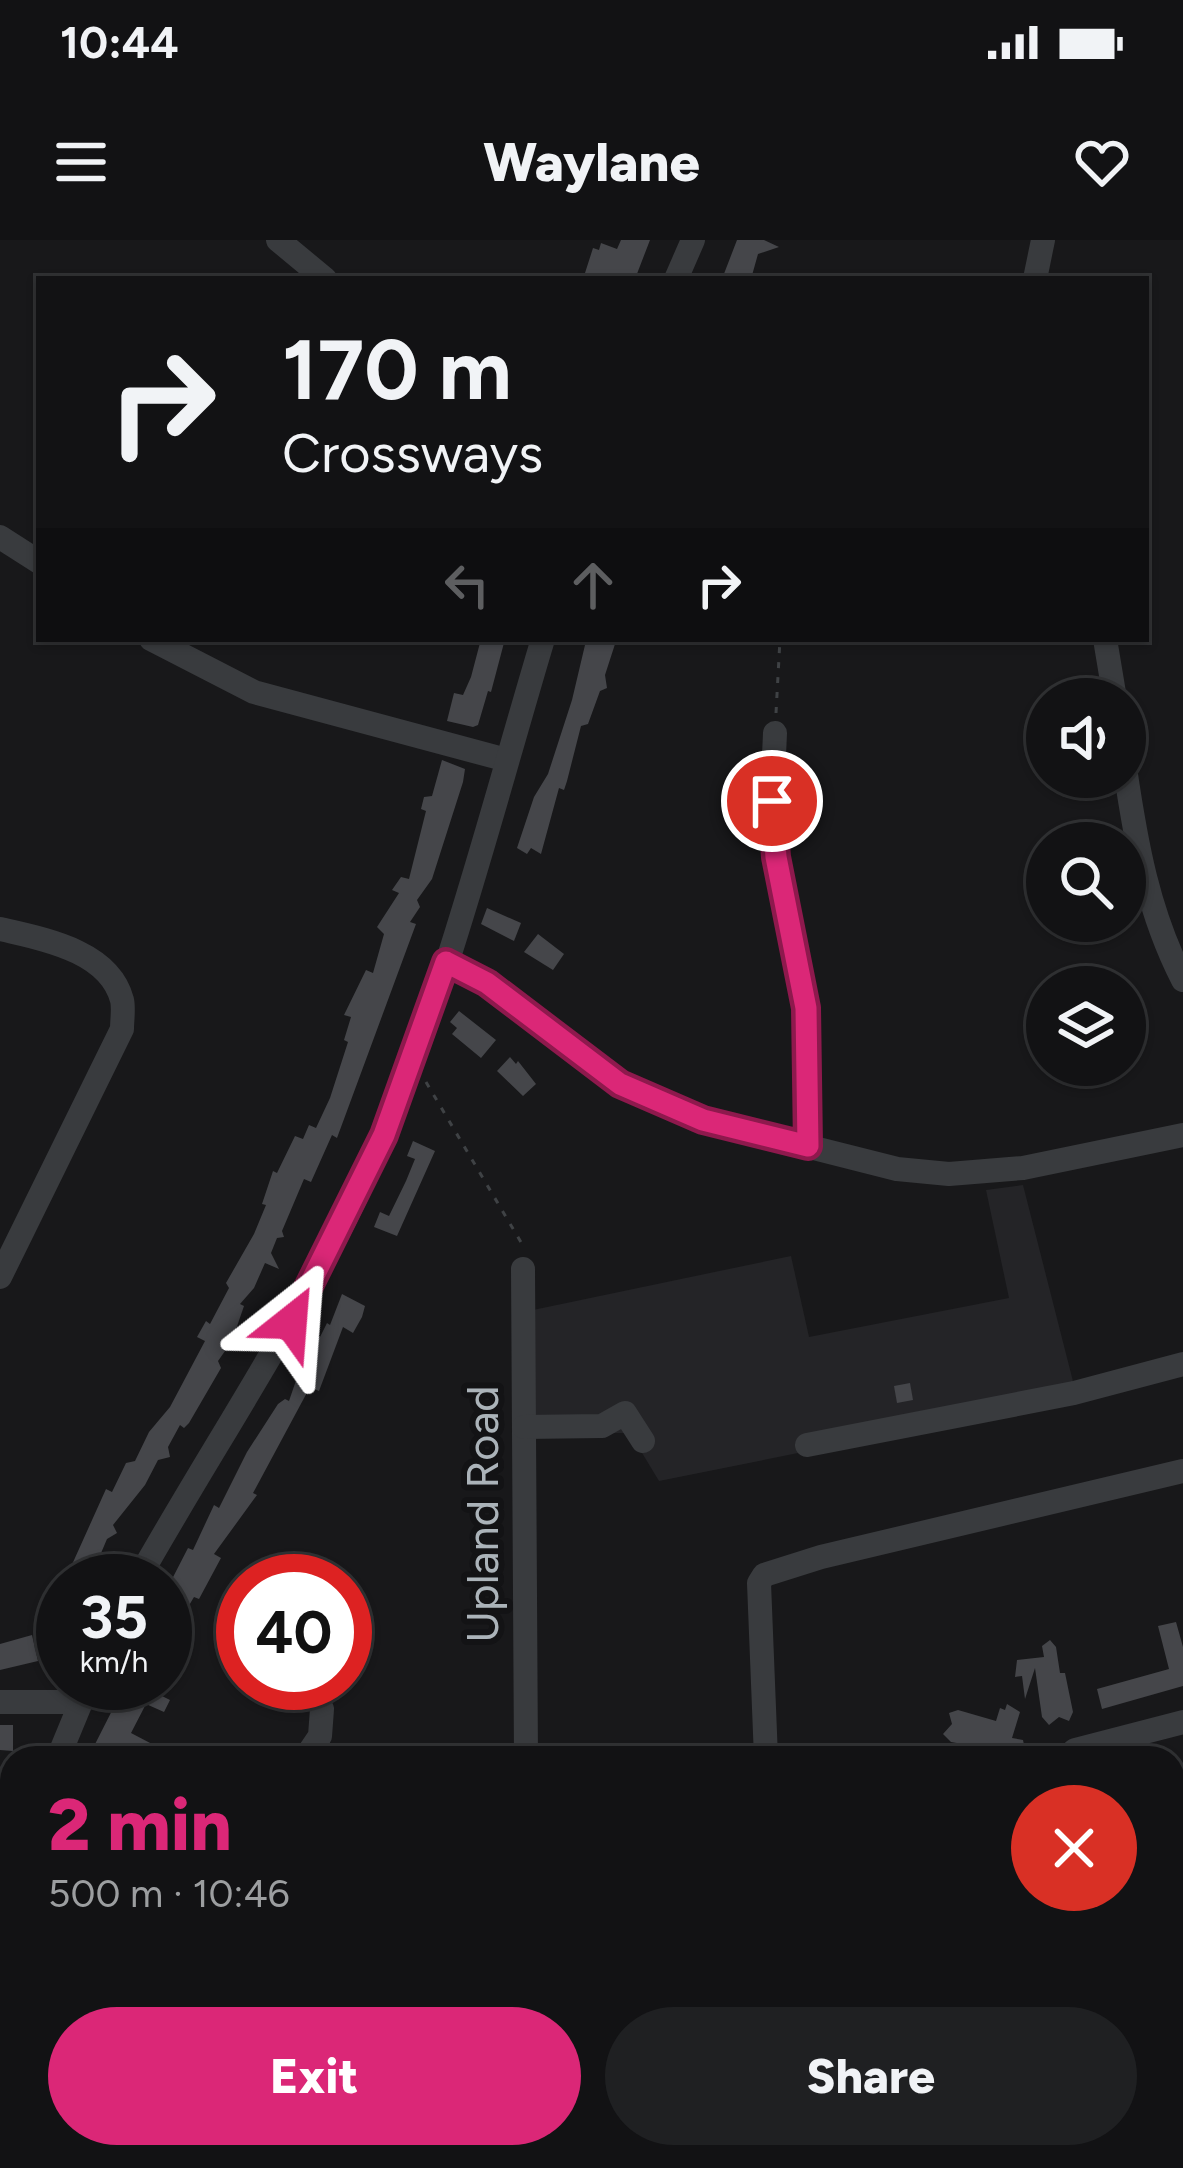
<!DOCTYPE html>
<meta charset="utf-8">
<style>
:root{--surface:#121214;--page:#1f2022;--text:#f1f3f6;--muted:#9c9ea0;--line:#313234;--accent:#db2777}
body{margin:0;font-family:Figtree,sans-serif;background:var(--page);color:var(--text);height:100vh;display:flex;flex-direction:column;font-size:45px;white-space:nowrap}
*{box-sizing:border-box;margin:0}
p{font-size:39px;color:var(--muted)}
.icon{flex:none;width:66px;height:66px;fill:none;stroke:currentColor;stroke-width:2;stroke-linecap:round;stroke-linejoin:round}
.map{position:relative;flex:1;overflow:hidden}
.side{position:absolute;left:0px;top:1506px;width:1185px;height:423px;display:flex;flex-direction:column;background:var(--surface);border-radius:36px 36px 0 0;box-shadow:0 3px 9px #0004,0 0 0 3px var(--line)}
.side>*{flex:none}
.guide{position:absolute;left:36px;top:36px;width:1113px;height:366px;border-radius:0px;box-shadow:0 3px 9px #0004,0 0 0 3px var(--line);background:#121214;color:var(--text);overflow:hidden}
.fabs{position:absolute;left:1026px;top:438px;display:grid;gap:24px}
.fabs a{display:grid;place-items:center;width:120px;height:120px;border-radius:50%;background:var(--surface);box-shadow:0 3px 9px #0004,0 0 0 3px var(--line);font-size:60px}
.speed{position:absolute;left:36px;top:1314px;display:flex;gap:24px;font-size:60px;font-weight:700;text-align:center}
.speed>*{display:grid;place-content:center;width:156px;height:156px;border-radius:50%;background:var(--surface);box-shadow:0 3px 9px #0004,0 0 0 3px var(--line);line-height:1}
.speed small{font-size:30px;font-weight:400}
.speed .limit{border:18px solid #d22;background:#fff;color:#111}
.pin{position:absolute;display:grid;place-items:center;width:102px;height:102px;color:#fff;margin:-51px;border:6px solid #fff;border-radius:50%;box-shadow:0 3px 12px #0007}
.me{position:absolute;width:132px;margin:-66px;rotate:28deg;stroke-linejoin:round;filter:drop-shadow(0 0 9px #0008)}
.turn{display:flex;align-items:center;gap:42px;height:252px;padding:0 48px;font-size:54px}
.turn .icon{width:156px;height:156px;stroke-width:2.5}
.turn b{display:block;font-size:84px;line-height:102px}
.lanes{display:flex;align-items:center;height:114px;padding:0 48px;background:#0003;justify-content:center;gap:60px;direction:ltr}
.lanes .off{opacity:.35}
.round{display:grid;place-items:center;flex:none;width:126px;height:126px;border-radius:63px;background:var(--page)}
.headline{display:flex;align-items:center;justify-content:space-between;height:204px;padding:0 48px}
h1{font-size:72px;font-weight:800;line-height:90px;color:var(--accent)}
.primary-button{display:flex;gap:24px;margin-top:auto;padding:24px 48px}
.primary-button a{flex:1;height:138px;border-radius:72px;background:var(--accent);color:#fff;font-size:48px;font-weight:800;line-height:138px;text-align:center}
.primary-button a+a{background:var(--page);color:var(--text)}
.status{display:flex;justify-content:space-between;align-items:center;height:84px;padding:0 60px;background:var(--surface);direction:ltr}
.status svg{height:33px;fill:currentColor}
header{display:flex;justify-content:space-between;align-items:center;height:156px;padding:0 48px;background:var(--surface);font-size:54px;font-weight:800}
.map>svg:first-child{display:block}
.built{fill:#242427}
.building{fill:#45464a}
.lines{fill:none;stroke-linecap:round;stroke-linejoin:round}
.path{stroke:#3f4245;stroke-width:3;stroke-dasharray:6 9;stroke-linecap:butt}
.minor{stroke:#393b3e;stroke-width:24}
.route-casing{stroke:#8e194d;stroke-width:30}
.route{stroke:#db2777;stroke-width:21}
.labels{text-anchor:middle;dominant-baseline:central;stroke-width:12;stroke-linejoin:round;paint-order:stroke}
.street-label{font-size:45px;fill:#abb3b9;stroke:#131315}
</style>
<div class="status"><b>10:44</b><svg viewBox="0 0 49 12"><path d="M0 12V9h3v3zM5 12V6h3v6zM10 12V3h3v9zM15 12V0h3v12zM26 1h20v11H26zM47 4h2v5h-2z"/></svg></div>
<header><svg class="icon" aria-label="menu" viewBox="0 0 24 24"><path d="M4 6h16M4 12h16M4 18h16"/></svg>Waylane<svg class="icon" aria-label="heart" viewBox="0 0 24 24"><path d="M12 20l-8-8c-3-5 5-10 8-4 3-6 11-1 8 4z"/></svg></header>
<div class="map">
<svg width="1183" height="1928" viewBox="0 0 1183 1928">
<rect width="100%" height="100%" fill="#18181a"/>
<path class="built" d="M1023,945L1077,1157L659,1241L630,1193H534L533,1070L791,1016L809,1097L1009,1058L986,950Z"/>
<g class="building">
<path d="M621,0H650L635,39L604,34L597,39L585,33L593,8L599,10L601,3L617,9Z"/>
<path d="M737,0H764L779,7L758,14L751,39H722Z"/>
<path d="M481,399H505L491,452L488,451L478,485L473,487L447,481L454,453L463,455L471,437Z"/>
<path d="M580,399L616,401L605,435L607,448L600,451L588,484L581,486L567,541L564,550L559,548L541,614L531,608L527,614L517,608L534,557L548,534L572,460L585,405L579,404Z"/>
<path d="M442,520L465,529L463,542L432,639L417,660L420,667L410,682L416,684L337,898L332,895L311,942L304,939L282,991L284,997L277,998L271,1013L279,1029L265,1023L254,1048L240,1064L244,1066L233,1098L236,1105L230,1104L218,1121L221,1128L189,1183L184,1188L180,1185L168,1207L170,1217L158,1220L145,1245L113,1285L117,1293L107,1299L90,1339L70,1329L106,1249L112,1252L126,1223L135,1221L149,1192L170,1167L205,1101L197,1097L206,1081L210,1084L229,1048L226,1043L254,994L266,965L262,964L273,931L277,933L295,896L303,899L309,885L316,888L330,858L348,802L344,800L351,777L344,775L366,730L373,733L384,694L377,687L399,653L392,650L401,637L409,639L426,571L421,569L424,557L432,556Z"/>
<path d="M487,668L521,683L514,701L481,684Z"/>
<path d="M538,694L564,714L553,730L524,712Z"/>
<path d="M459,771L496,800L481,818L452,794L457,788L450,782Z"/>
<path d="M510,817L516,824L518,821L536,844L523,856L497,831Z"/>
<path d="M413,901L435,911L397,996L374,987L380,972L389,976L406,941L415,919L407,916Z"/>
<path d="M342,1054L365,1066L362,1077L353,1093L343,1087L319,1151L310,1147L253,1253L257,1255L214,1314L221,1318L199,1359L194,1357L165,1406V1353L170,1343L188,1308L193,1310L214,1265L219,1268L247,1212L278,1164L285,1159L289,1161L302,1123L307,1125L316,1096L320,1097L327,1083L330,1085Z"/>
<path d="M910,1143L913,1160L897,1163L894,1146Z"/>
<path d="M1176,1382L1183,1407V1446L1102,1469L1097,1449L1169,1429L1158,1386Z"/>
<path d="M32,1395L38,1421L0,1430V1404Z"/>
<path d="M1050,1400L1056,1407L1060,1433H1065L1073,1472L1069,1481L1059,1477L1049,1485L1042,1477L1035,1428L1025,1459L1022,1436L1015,1437L1017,1420L1044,1417L1042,1406Z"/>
<path d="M126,1443H153L161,1448L158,1454L170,1460L164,1472L146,1464L131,1493L152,1504L143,1517L127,1508L116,1518H88Z"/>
<path d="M1007,1464L1020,1472L1012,1498L1023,1500L1025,1510L1014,1513L951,1502L943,1494L952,1484L949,1473L958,1470L996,1481L1000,1468L1005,1470Z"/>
<path d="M0,1485H13V1511L0,1510Z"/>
</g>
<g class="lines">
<g class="path">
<path d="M776,473L780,399"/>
<path d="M426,842L525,1009"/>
</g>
<g class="minor">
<path d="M278,0L325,39"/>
<path d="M676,39L693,0"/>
<path d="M1035,39L1043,0"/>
<path d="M0,297L39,322"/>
<path d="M151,399L254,452L507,520"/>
<path d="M1105,399L1115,459"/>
<path d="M775,493L772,561L776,618L806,768L808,906"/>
<path d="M1125,528C1136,603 1148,672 1183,740"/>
<path d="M0,689C42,699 109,710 122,760C124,768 122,780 122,789L0,1037"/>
<path d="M446,722L487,743L620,844L703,880L897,929L949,934L1023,928L1183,895"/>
<path d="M523,1029L526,1518"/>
<path d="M524,1187L602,1186L625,1173L643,1201"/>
<path d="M807,1205L1074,1153L1183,1124"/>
<path d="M137,1341C213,1206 301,1077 366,936C444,764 489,579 543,399"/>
<path d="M0,1462H81"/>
<path d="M58,1518L89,1443"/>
<path d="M305,1518L320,1496L322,1469"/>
<path d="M766,1518L759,1343L764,1335L821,1317L1183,1231"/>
<path d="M1066,1518L1075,1510L1183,1482"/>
<path d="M0,1646L12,1620"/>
<path d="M277,1917V1928"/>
<path d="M1124,1917L1127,1928"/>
<path d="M153,1928L158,1917"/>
<path d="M527,1928V1917"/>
<path d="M786,1928L834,1918L839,1928"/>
</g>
</g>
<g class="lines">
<g class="route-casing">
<path id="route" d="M291,1082L384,895L446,722L487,743L620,844L703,880L808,906L806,768L776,617L772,561"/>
</g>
<use href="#route" class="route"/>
</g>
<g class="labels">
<g class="street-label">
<text transform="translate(482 1274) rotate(-90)">Upland Road</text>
</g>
</g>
</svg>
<div class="fabs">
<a><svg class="icon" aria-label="sound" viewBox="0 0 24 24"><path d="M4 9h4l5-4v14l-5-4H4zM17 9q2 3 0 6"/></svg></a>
<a><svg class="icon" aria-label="search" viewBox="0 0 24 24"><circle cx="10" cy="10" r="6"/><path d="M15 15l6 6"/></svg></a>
<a><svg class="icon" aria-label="layers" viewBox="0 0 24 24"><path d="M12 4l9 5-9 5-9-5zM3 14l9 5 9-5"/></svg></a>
</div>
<div class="speed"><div>35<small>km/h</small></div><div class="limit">40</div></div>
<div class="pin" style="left:772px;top:561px;background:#d93025"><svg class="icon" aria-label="arrive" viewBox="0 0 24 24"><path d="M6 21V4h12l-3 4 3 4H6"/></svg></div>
<svg class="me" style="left:291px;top:1082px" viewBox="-20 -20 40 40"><path d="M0-17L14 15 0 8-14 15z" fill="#db2777" stroke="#fff" stroke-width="4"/></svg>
<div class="guide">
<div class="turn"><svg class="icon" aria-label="right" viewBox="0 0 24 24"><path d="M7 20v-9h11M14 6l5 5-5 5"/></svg><div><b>170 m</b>Crossways</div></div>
<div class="lanes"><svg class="icon off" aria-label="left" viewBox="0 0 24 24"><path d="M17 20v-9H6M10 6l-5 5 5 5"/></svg><svg class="icon off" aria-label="ahead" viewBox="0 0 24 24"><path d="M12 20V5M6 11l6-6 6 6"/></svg><svg class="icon" aria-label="right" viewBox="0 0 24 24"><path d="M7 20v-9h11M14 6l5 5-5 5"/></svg></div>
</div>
<section class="side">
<div class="headline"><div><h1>2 min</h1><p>500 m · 10:46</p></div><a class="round" style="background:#d93025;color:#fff"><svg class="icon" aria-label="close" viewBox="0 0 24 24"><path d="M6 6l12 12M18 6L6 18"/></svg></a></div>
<div class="primary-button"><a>Exit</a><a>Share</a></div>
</section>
</div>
